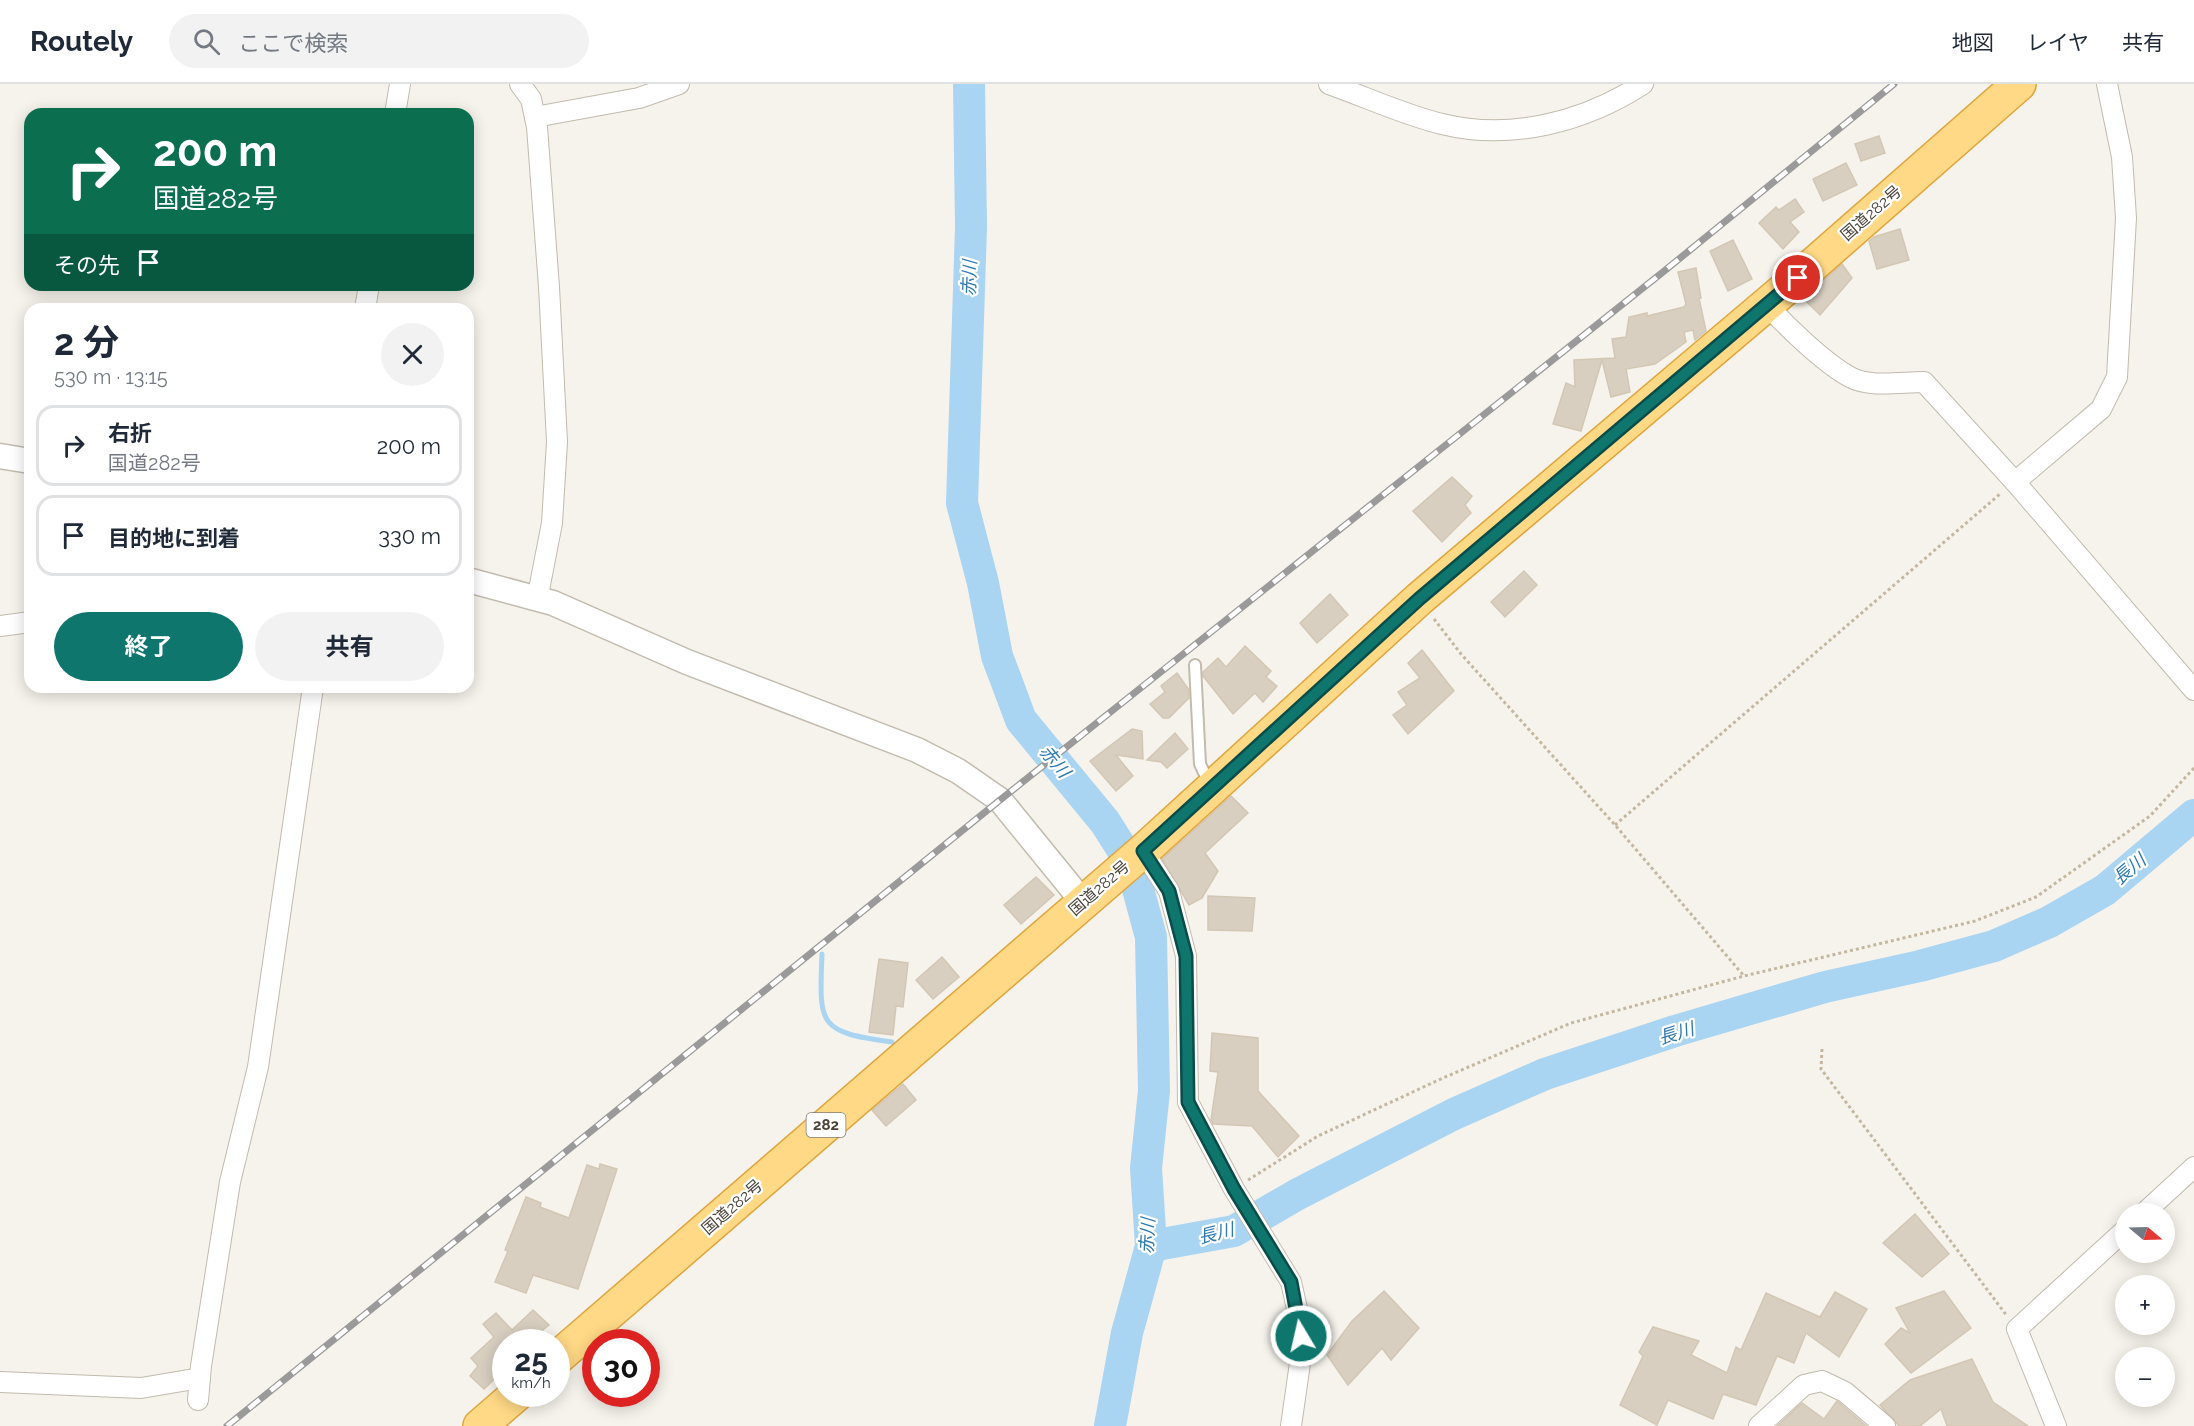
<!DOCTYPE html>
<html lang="ja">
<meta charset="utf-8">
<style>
:root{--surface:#fff;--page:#f2f2f3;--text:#1f2937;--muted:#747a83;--line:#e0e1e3;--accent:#0f766e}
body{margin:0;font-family:Raleway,"Noto Sans JP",sans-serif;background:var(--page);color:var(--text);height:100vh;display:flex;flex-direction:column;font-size:22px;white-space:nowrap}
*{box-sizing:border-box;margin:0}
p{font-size:20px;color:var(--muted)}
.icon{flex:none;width:33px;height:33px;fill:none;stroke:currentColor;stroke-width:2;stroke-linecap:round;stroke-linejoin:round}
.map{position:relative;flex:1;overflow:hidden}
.sheet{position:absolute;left:24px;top:219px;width:450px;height:390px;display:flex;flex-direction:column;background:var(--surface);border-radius:18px;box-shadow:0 3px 15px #0003}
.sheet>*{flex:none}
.guide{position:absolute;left:24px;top:24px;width:450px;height:183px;border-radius:18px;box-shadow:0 3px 15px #0003;background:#0b6e4f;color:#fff;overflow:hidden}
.needle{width:39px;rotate:109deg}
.controls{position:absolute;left:2115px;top:1119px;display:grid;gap:12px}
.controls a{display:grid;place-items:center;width:60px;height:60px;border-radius:50%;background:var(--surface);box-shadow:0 3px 15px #0003;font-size:30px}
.speed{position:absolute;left:492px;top:1245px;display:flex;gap:12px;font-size:30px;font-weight:700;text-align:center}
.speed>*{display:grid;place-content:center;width:78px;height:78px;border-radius:50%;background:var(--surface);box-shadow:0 3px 15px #0003;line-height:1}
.speed small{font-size:15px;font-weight:400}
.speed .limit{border:9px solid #d22;background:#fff;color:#111}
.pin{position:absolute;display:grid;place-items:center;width:51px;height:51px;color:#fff;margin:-26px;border:3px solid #fff;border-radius:50%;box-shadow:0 2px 6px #0007}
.me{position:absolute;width:66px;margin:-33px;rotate:351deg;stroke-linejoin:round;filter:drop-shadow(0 0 4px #0008)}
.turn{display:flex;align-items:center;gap:21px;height:126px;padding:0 30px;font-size:27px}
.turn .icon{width:78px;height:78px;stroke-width:2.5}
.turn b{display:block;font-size:42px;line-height:51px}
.then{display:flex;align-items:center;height:57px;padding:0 30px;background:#0003;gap:12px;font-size:22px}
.round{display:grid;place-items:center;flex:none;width:63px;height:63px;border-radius:32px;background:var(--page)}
.overview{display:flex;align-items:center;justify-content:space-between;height:102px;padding:0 30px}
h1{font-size:36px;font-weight:700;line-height:45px}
.button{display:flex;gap:12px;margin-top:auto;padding:12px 30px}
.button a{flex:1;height:69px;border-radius:36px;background:var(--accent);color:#fff;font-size:24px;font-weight:700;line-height:69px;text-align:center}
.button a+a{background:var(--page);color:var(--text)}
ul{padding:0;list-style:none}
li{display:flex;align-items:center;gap:18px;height:81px;margin:0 12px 9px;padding:0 18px;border:3px solid var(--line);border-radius:18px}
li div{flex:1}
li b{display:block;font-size:22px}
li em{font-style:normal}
header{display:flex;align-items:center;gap:36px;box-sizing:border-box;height:84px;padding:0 30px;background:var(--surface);border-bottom:2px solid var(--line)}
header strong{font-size:28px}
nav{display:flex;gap:33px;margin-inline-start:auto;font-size:21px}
.search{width:420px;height:54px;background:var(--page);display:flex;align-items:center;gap:15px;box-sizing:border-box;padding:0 21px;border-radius:33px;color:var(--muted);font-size:22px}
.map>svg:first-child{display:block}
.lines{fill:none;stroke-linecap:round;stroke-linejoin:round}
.stream{stroke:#a9d4f2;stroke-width:5}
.river{stroke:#a9d4f2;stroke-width:32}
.building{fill:#d8cfc1;stroke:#d3c7b4;stroke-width:1.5}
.service-casing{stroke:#c2bbae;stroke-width:14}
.minor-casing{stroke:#c2bbae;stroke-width:22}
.tertiary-casing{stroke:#c2bbae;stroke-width:27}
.trunk-casing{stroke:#e0a43c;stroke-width:36}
.path{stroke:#c4b79f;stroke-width:3;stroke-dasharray:3 3;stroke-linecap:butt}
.service{stroke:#fff;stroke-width:10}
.minor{stroke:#fff;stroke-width:20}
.tertiary{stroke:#fff;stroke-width:24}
.trunk{stroke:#ffd985;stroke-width:33}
.rail-casing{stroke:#9a9a9a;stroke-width:7}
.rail{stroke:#fff;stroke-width:4.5;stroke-dasharray:14;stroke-linecap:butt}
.route-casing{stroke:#0a4d48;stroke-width:15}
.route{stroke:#0f766e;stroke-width:10}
.labels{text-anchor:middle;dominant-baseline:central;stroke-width:4.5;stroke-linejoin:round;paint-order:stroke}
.shield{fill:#fff;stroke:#817c74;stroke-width:1.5}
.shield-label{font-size:15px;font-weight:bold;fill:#4b4439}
.street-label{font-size:16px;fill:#4b4439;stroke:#fff}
.water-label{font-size:18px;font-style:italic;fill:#2e7ab2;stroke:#fff}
</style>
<header>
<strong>Routely</strong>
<div class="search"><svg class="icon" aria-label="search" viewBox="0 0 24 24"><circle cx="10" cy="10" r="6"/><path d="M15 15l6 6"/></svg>ここで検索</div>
<nav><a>地図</a><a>レイヤ</a><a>共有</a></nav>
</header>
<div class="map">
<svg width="2194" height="1342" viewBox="0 0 2194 1342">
<rect width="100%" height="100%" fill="#f6f3ec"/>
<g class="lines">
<path class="stream" d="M822,870C819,942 818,948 892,958"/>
<g class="river">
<path d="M969,0L971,143L962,419L983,499L997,572L1021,636L1105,738L1131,779L1151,853L1154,1007L1146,1084L1151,1162L1127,1249L1110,1342"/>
<path d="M1151,1162L1234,1147L1298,1110L1454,1030L1545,990L1675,947L1825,903L1920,882L1994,862L2049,838L2105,806L2194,731"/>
</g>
</g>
<g class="building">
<path d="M1879,52L1885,69L1861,77L1855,60Z"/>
<path d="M1846,79L1857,101L1823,117L1813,95Z"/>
<path d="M1795,115L1804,128L1790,138L1799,148L1783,165L1759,139L1776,123L1779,126Z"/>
<path d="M1900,145L1909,176L1877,185L1869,157L1874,153Z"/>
<path d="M1733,156L1752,195L1728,207L1710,167Z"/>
<path d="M1842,180L1852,194L1820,231L1803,214Z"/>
<path d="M1696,184L1701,214H1699L1706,247L1695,256L1693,246L1684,248L1686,258L1655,280L1626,285L1630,308L1611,313L1602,276L1581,347L1553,340L1566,299L1575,303L1574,276L1615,274L1612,255L1626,253L1629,233L1647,229V232L1684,223L1686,220L1678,188Z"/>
<path d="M1452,393L1472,412L1465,421L1471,429L1442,458L1413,427Z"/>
<path d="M1524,487L1537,501L1505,533L1491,518Z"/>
<path d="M1330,510L1348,531L1317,559L1300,539Z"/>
<path d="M1245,562L1271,587L1266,593L1277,602L1263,618L1255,609L1233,630L1203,592V588L1218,574L1226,583Z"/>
<path d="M1422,566L1454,607L1408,650L1393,631L1407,621L1398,608L1420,594L1408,579Z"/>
<path d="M1177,589L1189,606V614L1169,634H1163L1150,620L1165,608L1161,602Z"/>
<path d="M1132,645L1142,647L1143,675L1116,671L1133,692L1116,707L1090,677Z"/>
<path d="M1175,649L1188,665L1167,684L1161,678L1147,676Z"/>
<path d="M1231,712L1248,729L1205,769L1218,787L1202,814L1189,821L1162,775Z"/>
<path d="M1036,793L1054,811L1021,840L1004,821Z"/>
<path d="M1208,812L1255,814L1252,847L1208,846Z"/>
<path d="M942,873L959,893L933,915L916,896Z"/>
<path d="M879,875L908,879L903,923L896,922L893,951L869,948Z"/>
<path d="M1212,949L1258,954V1007L1299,1052L1278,1073L1252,1042L1213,1040L1211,1036L1218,988L1210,987Z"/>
<path d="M903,1000L916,1016L886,1042L872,1026Z"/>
<path d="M600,1080L617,1085L578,1205L533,1191L526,1209L495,1198L508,1167L505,1166L526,1113L541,1119L540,1123L569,1134L587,1081L599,1085Z"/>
<path d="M1915,1130L1949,1170L1922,1193L1883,1159Z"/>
<path d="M1384,1207L1419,1244L1391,1276L1382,1264L1348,1301L1327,1271L1352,1237Z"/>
<path d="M1944,1207L1971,1244L1911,1289L1885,1260L1901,1244L1910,1249L1896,1224Z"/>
<path d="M1835,1208L1867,1225L1839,1273L1806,1249L1794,1279L1777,1272L1756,1321L1723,1310L1713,1335L1668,1316L1657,1341L1620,1321L1643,1272L1639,1268L1653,1243L1699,1257L1691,1271L1727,1289L1736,1263L1741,1266L1766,1209L1820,1233Z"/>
<path d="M533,1226L549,1241L528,1258H506V1284L484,1305L470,1292L478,1282L471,1274L494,1253L483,1240L496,1229L512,1246Z"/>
<path d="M1972,1275L1993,1318L2028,1342H1947L1941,1325L1920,1342H1899L1880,1321L1910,1296Z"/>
<path d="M1837,1317L1866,1342H1777L1802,1319L1824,1335Z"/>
</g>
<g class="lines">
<g class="service-casing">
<path id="service" d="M1195,581L1200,680L1210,701"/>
</g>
<g class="minor-casing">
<g id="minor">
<path d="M520,0L531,15L537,43L549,203L557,358L552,439L537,516"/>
<path d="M1329,0C1366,13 1404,31 1442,40C1511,57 1584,38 1643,0"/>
<path d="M395,30L400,0"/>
<path d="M535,33L639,14L679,0"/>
<path d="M1765,219C1785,241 1824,279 1850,293C1870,304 1901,298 1924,298L2015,398L2194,606"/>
<path d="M365,225L369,201"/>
<path d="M2015,398L2101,325L2117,293L2126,134L2122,73L2107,0"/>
<path d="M0,542L30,538"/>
<path d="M1143,767L1169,807L1186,872L1188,1018L1234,1105L1291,1198L1300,1238L1302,1265L1291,1342"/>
<path d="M2143,1130L2194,1083"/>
<path d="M0,1298L141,1304L200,1294"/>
<path d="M198,1316L201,1282L230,1098L258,983L313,603"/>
<path d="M1759,1342L1804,1301L1822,1297L1845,1308L1885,1342"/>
<path d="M2056,1342L2017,1245L2126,1145"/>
</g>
</g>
<g class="tertiary-casing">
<g id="tertiary">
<path d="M0,372L30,377"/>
<path d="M468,496L553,519L687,578L917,666L958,687L1000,716L1083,818"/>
</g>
</g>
<g class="trunk-casing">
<g id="trunk">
<path d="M556,1275L1143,767L1419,515L1798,194L2019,0"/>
<path d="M480,1342L517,1310"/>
</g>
</g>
<g class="path">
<path d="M1434,535L1461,570L1615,741L1744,892"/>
<path d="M1615,741L2000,410"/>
<path d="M1822,965L1821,985L2007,1232"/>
<path d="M1248,1096L1318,1052L1443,994L1571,939L1744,892L1975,837L2036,813L2150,732L2194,684"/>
</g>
<use href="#service" class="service"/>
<use href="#minor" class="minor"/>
<use href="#tertiary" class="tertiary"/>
<use href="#trunk" class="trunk"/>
<g class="rail-casing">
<path id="rail" d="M227,1342L1000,716L1663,188L1894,0"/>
</g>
<use href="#rail" class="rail"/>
</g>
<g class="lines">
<g class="route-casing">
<path id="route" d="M1301,1252L1291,1198L1234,1105L1188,1018L1186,872L1169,807L1143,767L1419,515L1798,194"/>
</g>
<use href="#route" class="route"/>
</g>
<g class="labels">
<rect class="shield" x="806.5" y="1029" width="39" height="24" rx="4.5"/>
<g class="shield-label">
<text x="826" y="1041">282</text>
</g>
<g class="street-label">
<text transform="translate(1871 129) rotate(-41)">国道282号</text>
<text transform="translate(1099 804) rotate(-41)">国道282号</text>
<text transform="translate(732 1123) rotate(-41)">国道282号</text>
</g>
<g class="water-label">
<text transform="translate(969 194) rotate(-88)">赤川</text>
<text transform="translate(1055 677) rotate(50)">赤川</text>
<text transform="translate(2129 785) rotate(-40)">長川</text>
<text transform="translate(1676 949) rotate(-17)">長川</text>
<text transform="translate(1216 1149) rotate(-14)">長川</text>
<text transform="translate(1147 1152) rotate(-87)">赤川</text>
</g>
</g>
</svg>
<div class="controls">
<a><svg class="needle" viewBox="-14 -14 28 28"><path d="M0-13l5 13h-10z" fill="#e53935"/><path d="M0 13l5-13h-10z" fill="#747a83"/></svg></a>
<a>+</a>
<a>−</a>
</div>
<div class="speed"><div>25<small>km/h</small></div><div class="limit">30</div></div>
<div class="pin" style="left:1798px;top:194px;background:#d93025"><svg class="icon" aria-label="arrive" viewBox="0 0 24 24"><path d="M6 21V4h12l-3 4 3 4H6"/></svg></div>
<svg class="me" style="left:1301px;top:1252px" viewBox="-20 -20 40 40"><circle r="17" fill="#0f766e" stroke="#fff" stroke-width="3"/><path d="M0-11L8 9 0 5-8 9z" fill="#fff"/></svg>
<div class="guide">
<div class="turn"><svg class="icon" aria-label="right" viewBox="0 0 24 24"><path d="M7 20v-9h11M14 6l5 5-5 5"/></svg><div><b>200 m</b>国道282号</div></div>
<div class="then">その先<svg class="icon" aria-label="arrive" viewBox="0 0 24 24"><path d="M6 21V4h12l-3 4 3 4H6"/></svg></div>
</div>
<section class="sheet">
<div class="overview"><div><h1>2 分</h1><p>530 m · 13:15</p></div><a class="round"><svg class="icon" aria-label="close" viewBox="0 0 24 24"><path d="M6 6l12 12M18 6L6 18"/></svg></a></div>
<ul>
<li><svg class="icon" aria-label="right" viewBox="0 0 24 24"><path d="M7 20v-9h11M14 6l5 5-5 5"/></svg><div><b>右折</b><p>国道282号</p></div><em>200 m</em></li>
<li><svg class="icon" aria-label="arrive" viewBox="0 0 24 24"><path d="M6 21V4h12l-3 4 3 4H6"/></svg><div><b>目的地に到着</b></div><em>330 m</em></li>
</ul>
<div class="button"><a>終了</a><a>共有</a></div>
</section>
</div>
